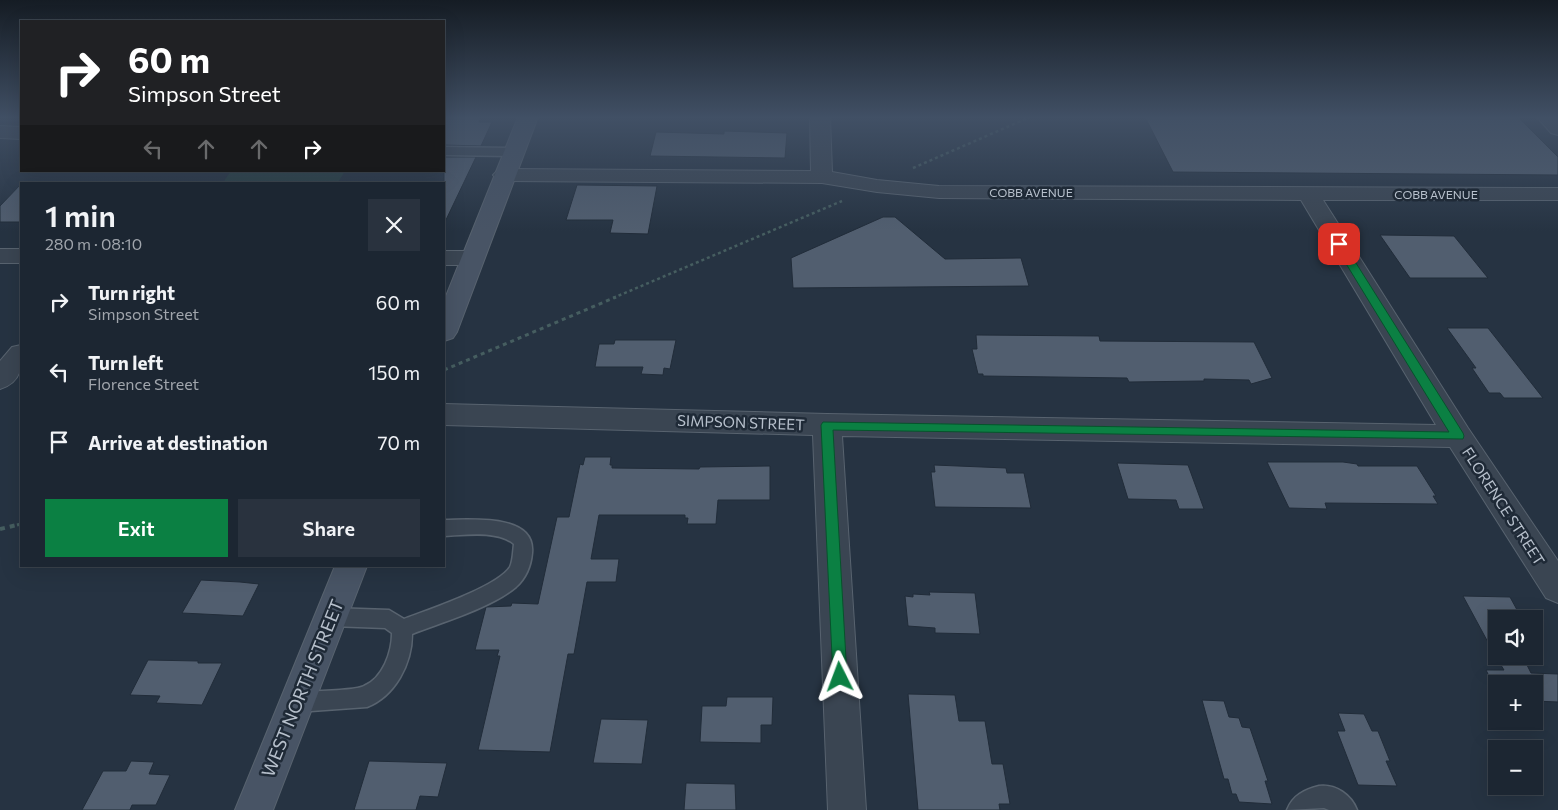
<!DOCTYPE html>
<meta charset="utf-8">
<style>
:root{--surface:#1c2632;--page:#29323e;--text:#f1f3f6;--muted:#a0a5ac;--line:#3a434d;--accent:#0b8043}
body{margin:0;font-family:Commissioner,sans-serif;background:var(--page);color:var(--text);height:100vh;display:flex;flex-direction:column;font-size:19px;white-space:nowrap}
*{box-sizing:border-box;margin:0}
p{font-size:16px;color:var(--muted)}
.icon{flex:none;width:28px;height:28px;fill:none;stroke:currentColor;stroke-width:2;stroke-linecap:round;stroke-linejoin:round}
.map{position:relative;flex:1;overflow:hidden}
.panel{position:absolute;left:20px;top:182px;width:425px;height:385px;display:flex;flex-direction:column;background:var(--surface);border-radius:0px;box-shadow:0 5px 20px #0002,0 0 0 1px var(--line)}
.panel>*{flex:none}
.guide{position:absolute;left:20px;top:20px;width:425px;height:152px;border-radius:0px;box-shadow:0 5px 20px #0002,0 0 0 1px var(--line);background:#202124;color:#fff;overflow:hidden}
.controls{position:absolute;left:1488px;top:610px;display:grid;gap:10px}
.controls a{display:grid;place-items:center;width:55px;height:55px;border-radius:0px;background:var(--surface);box-shadow:0 5px 20px #0002,0 0 0 1px var(--line);font-size:25px}
.pin{position:absolute;display:grid;place-items:center;width:42px;height:42px;color:#fff;margin:-21px;border-radius:10px;box-shadow:0 2px 8px #0006}
.me{position:absolute;width:55px;margin:-28px;rotate:357deg;stroke-linejoin:round;filter:drop-shadow(0 0 4px #0008)}
.turn{display:flex;align-items:center;gap:18px;height:105px;padding:0 25px;font-size:22px}
.turn .icon{width:65px;height:65px;stroke-width:2.5}
.turn b{display:block;font-size:35px;line-height:42px}
.lanes{display:flex;align-items:center;height:48px;padding:0 25px;background:#0003;justify-content:center;gap:25px;direction:ltr}
.lanes .off{opacity:.35}
.round{display:grid;place-items:center;flex:none;width:52px;height:52px;border-radius:0px;background:var(--page)}
.headline{display:flex;align-items:center;justify-content:space-between;height:85px;padding:0 25px}
h1{font-size:30px;font-weight:600;line-height:38px}
.button{display:flex;gap:10px;margin-top:auto;padding:10px 25px}
.button a{flex:1;height:58px;border-radius:0px;background:var(--accent);color:#fff;font-size:20px;font-weight:600;line-height:58px;text-align:center}
.button a+a{background:var(--page);color:var(--text)}
ul{padding:0;list-style:none}
li{display:flex;align-items:center;gap:15px;height:70px;padding:0 25px}
li div{flex:1}
li b{display:block;font-size:19px}
li em{font-style:normal}
.map>svg:first-child{display:block}
.green{fill:#284143}
.building{fill:#515e6f;stroke:#212c39}
.lines{fill:none;stroke-linecap:round;stroke-linejoin:round}
.lane-casing{stroke:#58636f;stroke-width:3}
.street-casing{stroke:#58636f;stroke-width:2}
.secondary-casing{stroke:#58636f;stroke-width:2}
.path-far2{stroke:#465e60;stroke-width:2.5;stroke-dasharray:3 3;stroke-linecap:butt}
.path-far1{stroke:#465e60;stroke-width:3;stroke-dasharray:4 4;stroke-linecap:butt}
.path{stroke:#465e60;stroke-width:4;stroke-dasharray:5 5;stroke-linecap:butt}
.lane{fill:#3a4552;fill-rule:evenodd}
.street{fill:#3a4552;fill-rule:evenodd}
.secondary{fill:#485465;fill-rule:evenodd}
.route{fill:#0b8043;stroke:#07532c}
.labels{text-anchor:middle;dominant-baseline:central;stroke-width:5;stroke-linejoin:round;paint-order:stroke}
.far-street-label{font-size:12px;fill:#b7c0cc;stroke:#1f2a37}
.street-label{font-size:15px;fill:#b7c0cc;stroke:#1f2a37}
.near-street-label{font-size:18px;fill:#b7c0cc;stroke:#1f2a37}
</style>
<div class="map">
<svg width="1558" height="810" viewBox="0 0 1558 810">
<rect width="100%" height="100%" fill="#263342"/>
<path class="green" d="M231,171H345L337,184H222Z"/>
<g class="building">
<path d="M444,117H481L479,122H492L481,146L444,145Z"/>
<path d="M1145,117H1518L1558,157V175L1173,172Z"/>
<path d="M724,131L787,133L785,158L650,156L656,132L724,134Z"/>
<path d="M444,157H476L444,224Z"/>
<path d="M21,184V222H0V206Z"/>
<path d="M577,185L657,186L648,234L610,233L613,220H566Z"/>
<path d="M883,217H895L945,259L1021,258L1029,286L793,288L791,258Z"/>
<path d="M1380,235L1454,236L1488,278H1410Z"/>
<path d="M1447,328H1488L1543,398H1504L1500,393H1489L1472,368H1476Z"/>
<path d="M976,335L1099,336L1100,341L1254,342L1272,378L1251,384L1249,380L1204,379V381L1129,382L1127,378L983,376V374H978L972,349H977Z"/>
<path d="M615,340H676L670,369L664,368L663,375L641,374L643,367H595L599,344H614Z"/>
<path d="M585,457H611L610,465H612V468L699,469L700,467L770,466V500H718L716,524H687L688,518H685V515H599L591,559H619L616,582H587L574,654H568L550,752L478,750L500,656H497L499,650H475L486,607L511,606L512,603L538,604L557,517H569L580,464L583,465Z"/>
<path d="M1267,462H1343L1357,464L1358,466H1417L1436,496H1433L1438,504L1325,503L1327,509L1289,508Z"/>
<path d="M1117,463L1188,465L1204,509H1179L1176,500L1128,499Z"/>
<path d="M934,465L1006,468L1007,473H1024L1031,508L935,507L931,472H935Z"/>
<path d="M201,580L240,582L259,584L243,616L182,613Z"/>
<path d="M929,592L975,593L980,634L935,633V628L908,626L905,596L913,597V594L930,595Z"/>
<path d="M1463,596L1510,597L1522,619H1496V657Z"/>
<path d="M148,660L198,661V663H222L202,705L156,703L160,696L130,695Z"/>
<path d="M1499,662L1526,663L1531,673L1558,674V702L1534,701V684H1496V690L1486,670H1504Z"/>
<path d="M908,694L955,695L959,721H985L992,764H1003L1010,804H999L1000,810H918Z"/>
<path d="M727,697H773L772,725H761V743L700,742L702,706H726Z"/>
<path d="M1202,700L1224,701L1229,717L1239,718L1242,727L1250,728L1268,781H1265L1272,804L1239,802L1236,794H1232L1228,779H1224Z"/>
<path d="M1338,713L1364,714L1372,731H1378L1390,761H1386L1397,786L1358,785L1337,731H1345Z"/>
<path d="M601,719L648,720L642,764L593,763Z"/>
<path d="M131,761L154,762L149,774L170,775L156,805H132L130,810H82L103,771H126Z"/>
<path d="M369,761L447,763L438,797L420,796L416,810H354Z"/>
<path d="M686,783L735,784L736,810H684Z"/>
</g>
<g class="lines">
<g class="lane-casing">
<g id="lane">
<path d="M444,147L514,148L520,152L514,156L444,155Z"/>
<path d="M444,520C470,520 536,513 532,553C531,565 526,578 516,587C491,608 443,622 412,634C412,664 395,696 367,707L297,712L290,709L286,702L290,695L297,692C311,691 354,691 364,686C383,678 392,652 392,633L385,628L331,626L324,623L321,617L324,611L331,608L389,610L404,619C428,610 497,587 510,567C513,561 513,551 514,544C497,530 465,535 444,536Z"/>
<path d="M1319,786C1336,784 1351,795 1357,810H1329L1324,808L1287,810C1293,795 1304,790 1319,786Z"/>
</g>
</g>
<g class="street-casing">
<g id="street">
<path d="M810,117H830L832,172L877,180L939,186L1558,188V200H1323L1468,428L1558,561V603L1546,598L1450,447L842,436L866,810H828L813,435L444,425V404L827,414L1436,425L1301,200L939,198L877,192L822,183L504,181L497,179L493,175L497,171L504,169L811,171Z"/>
<path d="M1537,117H1558V135L1551,133Z"/>
<path d="M0,126L21,127V139L0,138Z"/>
<rect x="0" y="249" width="21" height="14"/>
<path d="M444,251H472L480,253L484,258L480,263L472,265H444Z"/>
<path d="M21,345C22,365 23,382 0,389V361L12,347Z"/>
</g>
</g>
<g class="secondary-casing">
<g id="secondary">
<path d="M518,117H538L457,332L453,338L444,341V301Z"/>
<path d="M335,566H367L273,810H235Z"/>
</g>
</g>
<g class="path-far2">
<path d="M913,168L1030,117"/>
<path d="M613,298L842,201"/>
</g>
<g class="path-far1">
<path d="M444,370L616,297"/>
<path d="M17,525L21,524"/>
</g>
<path class="path" d="M0,529L21,524"/>
<use href="#lane" class="lane"/>
<use href="#street" class="street"/>
<use href="#secondary" class="secondary"/>
</g>
<linearGradient id="sky" x2="0" y2="1"><stop stop-color="#151c24"/><stop offset="0.51" stop-color="#415065"/><stop offset="1" stop-color="#415065" stop-opacity="0"/></linearGradient>
<rect width="1558" height="231" fill="url(#sky)"/>
<path class="route" d="M1339,241L1344,244L1463,433L1464,436L1463,439L833,430L847,677L845,682L840,684L835,682L833,677L821,425L823,422L1449,432L1334,244Z"/>
<g class="labels">
<g class="far-street-label">
<text x="1031" y="192">COBB AVENUE</text>
<text x="1436" y="194">COBB AVENUE</text>
</g>
<g class="street-label">
<text transform="translate(741 422) rotate(2)">SIMPSON STREET</text>
<text transform="translate(1504 506) rotate(57)">FLORENCE STREET</text>
</g>
<g class="near-street-label">
<text transform="translate(302 688) rotate(-68)">WEST NORTH STREET</text>
</g>
</g>
</svg>
<div class="controls">
<a><svg class="icon" aria-label="sound" viewBox="0 0 24 24"><path d="M4 9h4l5-4v14l-5-4H4zM17 9q2 3 0 6"/></svg></a>
<a>+</a>
<a>−</a>
</div>
<div class="pin" style="left:1339px;top:244px;background:#d93025"><svg class="icon" aria-label="arrive" viewBox="0 0 24 24"><path d="M6 21V4h12l-3 4 3 4H6"/></svg></div>
<svg class="me" style="left:840px;top:677px" viewBox="-20 -20 40 40"><path d="M0-17L14 15 0 8-14 15z" fill="#0b8043" stroke="#fff" stroke-width="4"/></svg>
<div class="guide">
<div class="turn"><svg class="icon" aria-label="right" viewBox="0 0 24 24"><path d="M7 20v-9h11M14 6l5 5-5 5"/></svg><div><b>60 m</b>Simpson Street</div></div>
<div class="lanes"><svg class="icon off" aria-label="left" viewBox="0 0 24 24"><path d="M17 20v-9H6M10 6l-5 5 5 5"/></svg><svg class="icon off" aria-label="ahead" viewBox="0 0 24 24"><path d="M12 20V5M6 11l6-6 6 6"/></svg><svg class="icon off" aria-label="ahead" viewBox="0 0 24 24"><path d="M12 20V5M6 11l6-6 6 6"/></svg><svg class="icon" aria-label="right" viewBox="0 0 24 24"><path d="M7 20v-9h11M14 6l5 5-5 5"/></svg></div>
</div>
<section class="panel">
<div class="headline"><div><h1>1 min</h1><p>280 m · 08:10</p></div><a class="round"><svg class="icon" aria-label="close" viewBox="0 0 24 24"><path d="M6 6l12 12M18 6L6 18"/></svg></a></div>
<ul>
<li><svg class="icon" aria-label="right" viewBox="0 0 24 24"><path d="M7 20v-9h11M14 6l5 5-5 5"/></svg><div><b>Turn right</b><p>Simpson Street</p></div><em>60 m</em></li>
<li><svg class="icon" aria-label="left" viewBox="0 0 24 24"><path d="M17 20v-9H6M10 6l-5 5 5 5"/></svg><div><b>Turn left</b><p>Florence Street</p></div><em>150 m</em></li>
<li><svg class="icon" aria-label="arrive" viewBox="0 0 24 24"><path d="M6 21V4h12l-3 4 3 4H6"/></svg><div><b>Arrive at destination</b></div><em>70 m</em></li>
</ul>
<div class="button"><a>Exit</a><a>Share</a></div>
</section>
</div>
